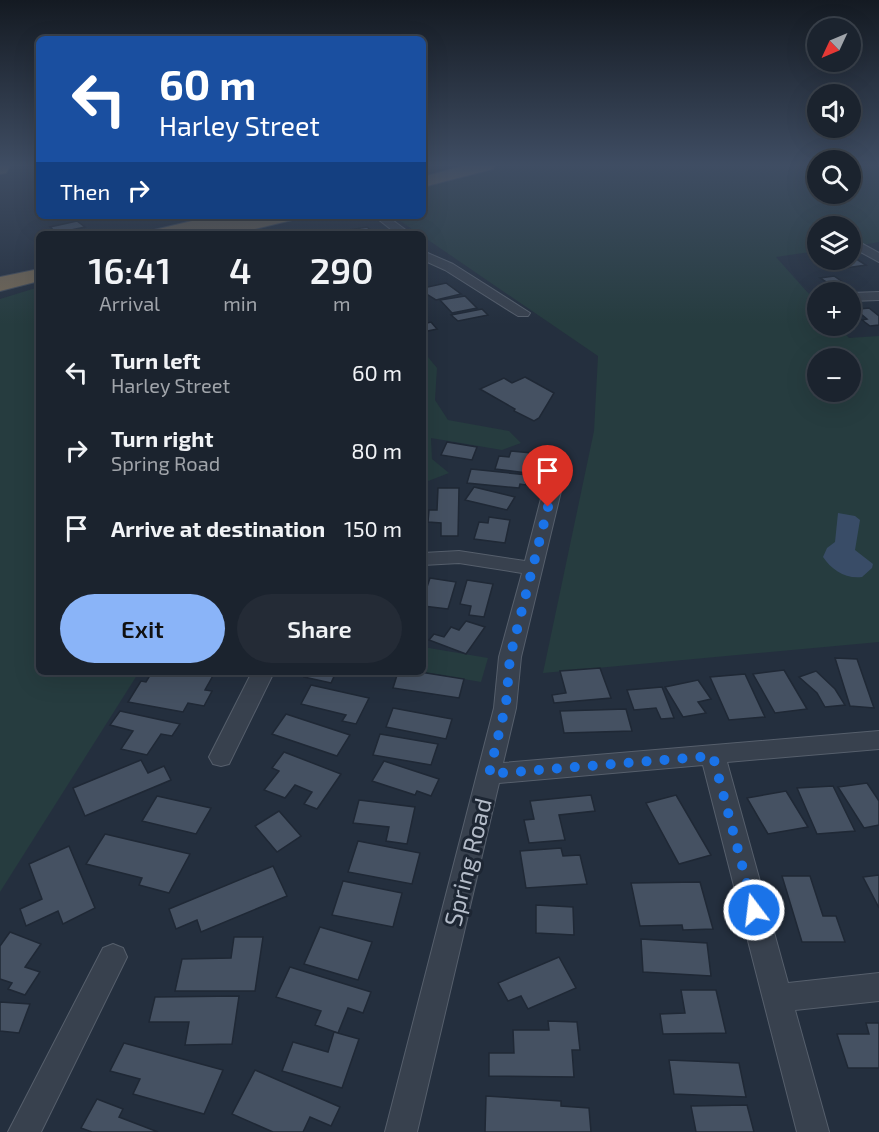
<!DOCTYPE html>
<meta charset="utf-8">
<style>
:root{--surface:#1b232e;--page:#242b36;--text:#f1f3f6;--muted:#a0a4aa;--line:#39404a;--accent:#8ab4f8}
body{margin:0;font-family:"Exo 2",sans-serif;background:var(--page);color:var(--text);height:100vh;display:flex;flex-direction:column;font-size:22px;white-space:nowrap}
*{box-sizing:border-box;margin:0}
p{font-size:20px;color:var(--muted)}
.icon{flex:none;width:33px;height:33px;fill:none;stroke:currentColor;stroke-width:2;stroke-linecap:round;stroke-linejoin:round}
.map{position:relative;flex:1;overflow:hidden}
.side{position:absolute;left:36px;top:231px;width:390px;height:444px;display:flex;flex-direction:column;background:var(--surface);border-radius:9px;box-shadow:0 6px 24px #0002,0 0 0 2px var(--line)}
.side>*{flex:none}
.banner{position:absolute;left:36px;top:36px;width:390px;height:183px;border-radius:9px;box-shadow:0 6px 24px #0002,0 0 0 2px var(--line);background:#1a4fa0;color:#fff;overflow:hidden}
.needle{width:39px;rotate:226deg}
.controls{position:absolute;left:807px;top:18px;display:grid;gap:12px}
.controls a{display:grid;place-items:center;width:54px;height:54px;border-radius:50%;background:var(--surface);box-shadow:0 6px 24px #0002,0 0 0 2px var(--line);font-size:30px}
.pin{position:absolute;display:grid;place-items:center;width:51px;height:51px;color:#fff;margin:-62px -26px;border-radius:50% 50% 50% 0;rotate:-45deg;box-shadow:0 0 6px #0007}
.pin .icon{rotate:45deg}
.me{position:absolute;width:66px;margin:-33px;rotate:345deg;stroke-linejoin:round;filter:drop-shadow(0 0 4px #0008)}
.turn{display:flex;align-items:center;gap:21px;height:126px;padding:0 24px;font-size:27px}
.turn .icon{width:78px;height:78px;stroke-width:2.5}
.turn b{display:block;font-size:42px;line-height:51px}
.then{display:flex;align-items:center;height:57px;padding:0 24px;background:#0003;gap:12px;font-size:22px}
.eta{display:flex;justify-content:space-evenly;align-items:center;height:102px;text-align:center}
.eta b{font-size:36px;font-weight:600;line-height:42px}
.action{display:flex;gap:12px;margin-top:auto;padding:12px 24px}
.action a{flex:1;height:69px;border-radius:36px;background:var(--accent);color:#111;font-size:24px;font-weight:600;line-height:69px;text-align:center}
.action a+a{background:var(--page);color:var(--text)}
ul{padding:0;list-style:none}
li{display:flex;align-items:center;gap:18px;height:78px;padding:0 24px}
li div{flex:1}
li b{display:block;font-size:22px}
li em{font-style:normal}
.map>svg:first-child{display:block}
.green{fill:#263c3f;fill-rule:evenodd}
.water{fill:#394c67}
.building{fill:#455162;stroke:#1f2835;stroke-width:1.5}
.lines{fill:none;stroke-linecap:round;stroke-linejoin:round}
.street-casing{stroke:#565f6c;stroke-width:2}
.highway-casing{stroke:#434c59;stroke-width:2}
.street{fill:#38414e;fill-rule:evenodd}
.highway{fill:#746855;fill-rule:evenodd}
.route{stroke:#1a73e8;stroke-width:10;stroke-dasharray:0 18}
.labels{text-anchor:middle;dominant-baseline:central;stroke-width:6;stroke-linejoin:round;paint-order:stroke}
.near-street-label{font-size:24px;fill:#b4bcc9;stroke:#1d2633}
</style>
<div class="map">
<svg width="879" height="1132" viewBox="0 0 879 1132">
<rect width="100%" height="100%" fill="#242f3e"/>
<g class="green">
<path d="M506,165H817L818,194H850L851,165H879V242L851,247L850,226H818L817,251L776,257L817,303L818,326H838L849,338L879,336V642L543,673L594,431L598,356L393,216H423V187ZM818,358H850V392H818Z"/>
<path d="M39,287V672H139L0,892V299Z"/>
<path d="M423,351L437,368L435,400L448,420L509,431L521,443L502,450L431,438L432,459L449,473L423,483Z"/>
<path d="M423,647L488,658L481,682L423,672Z"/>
</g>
<path class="water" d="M838,513L855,516L860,520L855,550L873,564L872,568L862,577C845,579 832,570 823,557L827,548L835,542Z"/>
<g class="building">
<path d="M77,221L85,227L57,233L50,227Z"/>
<path d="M367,227L375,234H346L343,231Z"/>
<path d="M853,257L866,265L839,269L833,265L843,263L837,260Z"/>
<path d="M834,276L850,287L837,289L820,278Z"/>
<path d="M446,283L461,294L436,300L423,292V288Z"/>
<path d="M465,296L477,308L452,313L440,300Z"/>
<path d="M869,308L879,316V325L870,326L862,320L867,319L861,314H850V310Z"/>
<path d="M482,309L488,315L458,321L451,315Z"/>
<path d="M431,322L437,329L423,332V324Z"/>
<path d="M525,377L554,393L539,418L534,421L514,411L515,409L480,389L504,378L512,383Z"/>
<path d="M447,442L477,447L472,460L441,455Z"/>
<path d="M511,451L532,453L527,473L495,469L499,456L509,457Z"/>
<path d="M471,469L528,475L526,485L520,484L519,488L467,483Z"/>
<path d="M474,487L515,497L507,510L465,500Z"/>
<path d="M438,488H459L458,536H441V523L428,522L429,510H437Z"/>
<path d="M489,517L510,520L505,543L474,539L479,522L488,523Z"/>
<path d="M430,578L456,582L448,609L423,606V587H427Z"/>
<path d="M467,580L493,584L484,617L469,615L471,606L460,604Z"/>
<path d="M466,621L485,627L466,654L429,640L434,634L444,637L451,627L459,630Z"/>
<path d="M835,658L857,659L874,708L850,706Z"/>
<path d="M600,668L611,698L554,703L552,695L566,693L560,671Z"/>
<path d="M784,670L807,709L775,713L753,674Z"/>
<path d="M816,671L835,689L845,705L825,707L817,693L799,677Z"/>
<path d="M152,672H215L205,690L212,691L204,706L188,703L183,712L128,702L141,681L146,682Z"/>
<path d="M307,672H336L331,683L304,677Z"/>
<path d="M398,672H420L464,679L459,698L393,688Z"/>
<path d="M745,674L765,717L729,720L710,677Z"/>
<path d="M698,680L711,699L698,702L706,713L683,717L665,687Z"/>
<path d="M311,685L369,698L356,724L342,721L346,715L301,704Z"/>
<path d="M662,687L674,718L661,719L656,708L634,710L627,690Z"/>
<path d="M393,708L452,719L446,739L386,727Z"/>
<path d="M626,709L632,731L564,733L560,711Z"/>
<path d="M120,711L180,724L172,736L161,734L147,755L121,749L133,731L110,725Z"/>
<path d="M286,714L350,735L337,756L272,734Z"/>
<path d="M380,734L438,744L431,765L373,755Z"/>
<path d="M284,752L341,774L317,809L304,804L312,792L295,785L285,798L264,790L279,771L272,768Z"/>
<path d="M141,760L148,773L164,766L171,780L85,816L73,788Z"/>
<path d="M384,761L439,779L431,796L417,791L415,795L372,781Z"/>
<path d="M867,783L879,801V825L864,828L838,787Z"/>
<path d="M833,786L855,831L817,834L797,788Z"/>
<path d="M786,791L808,827L768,834L747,798Z"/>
<path d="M591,795L595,811L559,815L565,840L529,843L524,820L534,819L530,801Z"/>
<path d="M676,795L711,855L679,864L646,803Z"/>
<path d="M157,796L211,808L196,834L142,821Z"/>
<path d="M359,800L415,807L407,844L386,841L389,827L353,823Z"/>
<path d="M279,811L301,836L277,852L255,826Z"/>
<path d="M105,834L190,854L169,893L139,885L142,878L86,864Z"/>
<path d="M358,841L420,853L412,884L348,872Z"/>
<path d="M69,846L95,908L63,924L58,911L26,926L20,909L42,899L29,864Z"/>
<path d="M561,848L563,856L580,855L587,884L526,888L520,851Z"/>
<path d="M273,866L287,896L201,932L197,920L176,929L169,909Z"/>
<path d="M879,875V908L863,877Z"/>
<path d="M782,876H810L823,916H836L845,942H802Z"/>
<path d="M343,881L402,893L393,927L332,915Z"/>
<path d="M700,882L713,929L683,930L682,925L640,926L631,883Z"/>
<path d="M536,905L573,907L574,935L536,933Z"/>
<path d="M320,927L372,942L358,980L304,964Z"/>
<path d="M10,932L41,944L25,967L40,972L25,995L8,989L12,983L0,979V946Z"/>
<path d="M234,937H263L255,991H175L182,959L231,958Z"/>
<path d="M641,939L707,943L711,976L643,972Z"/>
<path d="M559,957L576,988L528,1009L521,996L508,1001L498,983Z"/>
<path d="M290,967L371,992L363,1013L348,1008L338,1033L315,1025L321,1011L276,997Z"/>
<path d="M681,990H716L726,1033L663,1034L660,1014L685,1013Z"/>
<path d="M239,996L232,1044L185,1045L189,1022H149L155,997Z"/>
<path d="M0,1002L30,1004L19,1033L0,1031Z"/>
<path d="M548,1021L577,1022L580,1050H572L574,1077L489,1076V1053H514L513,1030H549Z"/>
<path d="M866,1023H879V1068H848L837,1034H869Z"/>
<path d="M334,1032L359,1039L342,1088L282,1071L293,1042L328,1052Z"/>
<path d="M124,1043L223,1070L204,1114L133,1094L140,1079L110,1071Z"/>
<path d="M669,1060L739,1063L746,1097L674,1094Z"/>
<path d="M255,1070L340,1107L331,1126L310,1117L303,1132H273L232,1114Z"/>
<path d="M486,1096L561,1101V1106L589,1108L591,1132H485Z"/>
<path d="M97,1099L123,1109L119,1117L158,1132H92L81,1128Z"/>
<path d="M747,1105L754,1132H696L691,1106Z"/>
</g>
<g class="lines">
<g class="street-casing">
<g id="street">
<path d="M374,216H387L411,234H397Z"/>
<path d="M859,242L879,253V262L855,249L853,246Z"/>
<path d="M423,251L453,264L530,313L528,316H518L445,270L423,260Z"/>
<path d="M879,292V300L850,301V293Z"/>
<path d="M553,482L562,487L521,657L516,708L503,763L879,731V749L727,762L788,983L879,973V1001L795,1010L829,1132H797L703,765L499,783L417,1132H385L494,708L499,657L522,573L459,563L423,565V553L459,551L525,561L544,487Z"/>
<path d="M252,672H274L229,764L221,766L213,764L209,757Z"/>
<path d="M113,944L123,948L127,957L41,1132H8L103,948Z"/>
</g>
</g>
<g class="highway-casing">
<g id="highway">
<path d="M0,165H10L6,173L0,174Z"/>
<path d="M466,165H495L493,169L423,187V177Z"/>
<path d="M213,216H248L245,219L260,216H295L292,220L234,234H208L209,229L186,234H151L154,230Z"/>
<path d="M39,269V281L0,291V277Z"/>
</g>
</g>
<use href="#street" class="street"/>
<use href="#highway" class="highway"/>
</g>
<linearGradient id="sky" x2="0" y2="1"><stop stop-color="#141a22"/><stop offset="0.51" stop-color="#3f4d63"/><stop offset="1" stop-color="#3f4d63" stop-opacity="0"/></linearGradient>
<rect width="879" height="324" fill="url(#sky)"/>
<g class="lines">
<path class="route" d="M548,507L510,657L506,704L489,774L713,756L754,910"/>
</g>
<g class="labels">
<g class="near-street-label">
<text transform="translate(467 862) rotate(-76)">Spring Road</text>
</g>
</g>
</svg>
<div class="controls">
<a><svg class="needle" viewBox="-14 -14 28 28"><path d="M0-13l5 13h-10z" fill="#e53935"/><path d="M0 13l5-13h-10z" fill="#a0a4aa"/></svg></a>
<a><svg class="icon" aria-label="sound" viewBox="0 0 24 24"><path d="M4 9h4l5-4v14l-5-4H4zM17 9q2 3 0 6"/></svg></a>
<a><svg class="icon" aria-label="search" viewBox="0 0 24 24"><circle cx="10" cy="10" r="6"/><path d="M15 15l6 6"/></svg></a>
<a><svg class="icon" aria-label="layers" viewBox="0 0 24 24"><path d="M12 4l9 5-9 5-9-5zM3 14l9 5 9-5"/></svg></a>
<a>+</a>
<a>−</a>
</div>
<div class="pin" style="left:548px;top:507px;background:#d93025"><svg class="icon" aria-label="arrive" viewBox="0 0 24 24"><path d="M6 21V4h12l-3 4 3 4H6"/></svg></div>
<svg class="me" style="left:754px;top:910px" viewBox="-20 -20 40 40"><circle r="17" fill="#1a73e8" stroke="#fff" stroke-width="3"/><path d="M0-11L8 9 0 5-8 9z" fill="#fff"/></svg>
<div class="banner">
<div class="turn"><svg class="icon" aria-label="left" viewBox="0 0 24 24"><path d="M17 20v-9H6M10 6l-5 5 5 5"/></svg><div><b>60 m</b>Harley Street</div></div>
<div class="then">Then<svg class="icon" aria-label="right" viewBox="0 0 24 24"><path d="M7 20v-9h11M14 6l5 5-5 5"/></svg></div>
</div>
<section class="side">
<div class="eta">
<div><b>16:41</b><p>Arrival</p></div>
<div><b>4</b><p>min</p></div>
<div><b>290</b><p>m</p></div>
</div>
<ul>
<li><svg class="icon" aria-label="left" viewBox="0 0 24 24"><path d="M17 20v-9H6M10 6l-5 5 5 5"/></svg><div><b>Turn left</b><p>Harley Street</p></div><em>60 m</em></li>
<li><svg class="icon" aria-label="right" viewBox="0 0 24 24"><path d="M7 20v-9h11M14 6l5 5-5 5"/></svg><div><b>Turn right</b><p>Spring Road</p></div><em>80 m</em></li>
<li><svg class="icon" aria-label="arrive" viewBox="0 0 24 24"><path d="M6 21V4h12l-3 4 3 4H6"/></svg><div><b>Arrive at destination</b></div><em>150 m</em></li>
</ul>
<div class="action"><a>Exit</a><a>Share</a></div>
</section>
</div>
